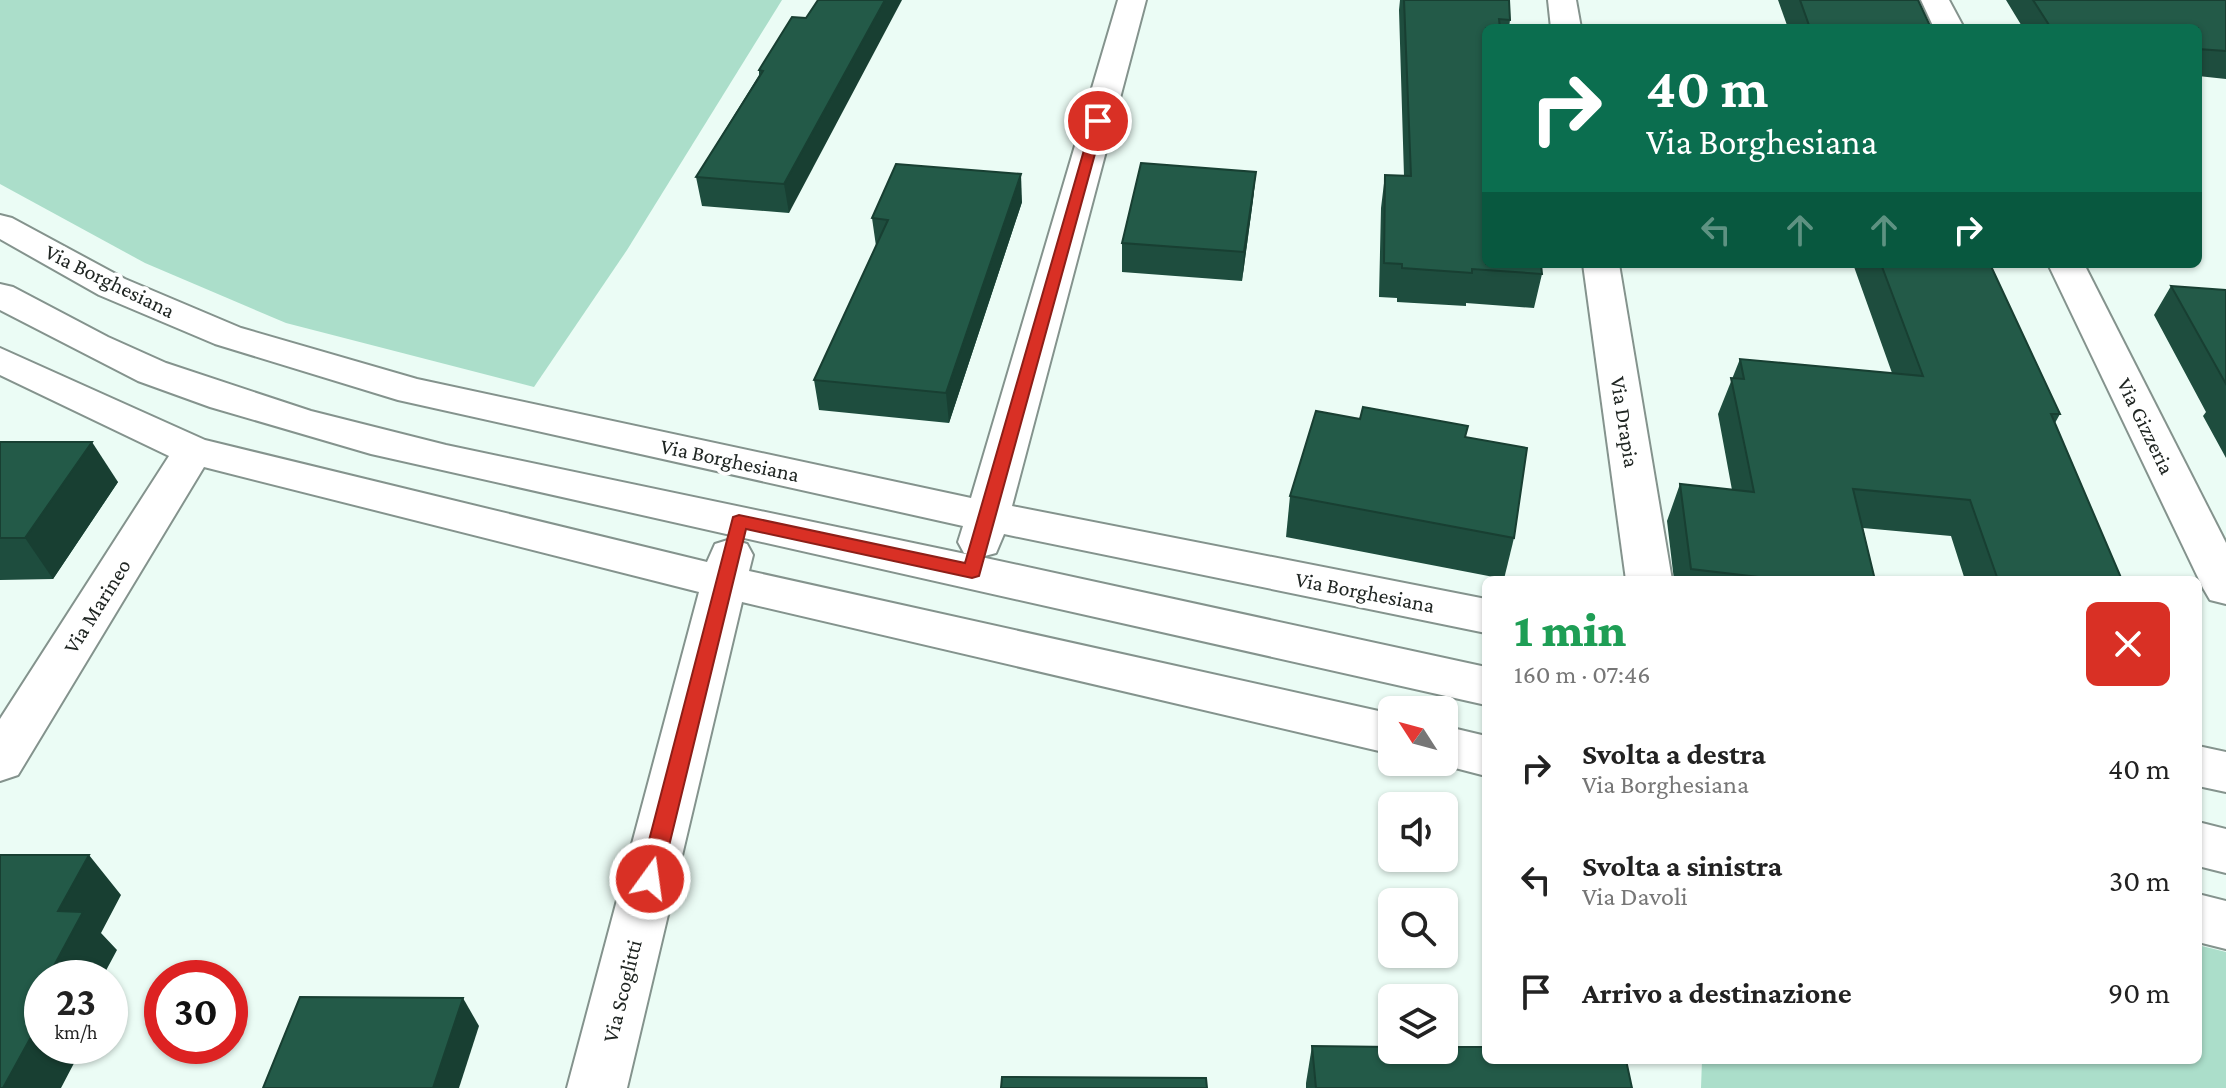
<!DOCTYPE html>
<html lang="it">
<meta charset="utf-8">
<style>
:root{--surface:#fff;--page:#f2f2f2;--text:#222;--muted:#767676}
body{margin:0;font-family:"Crimson Pro",serif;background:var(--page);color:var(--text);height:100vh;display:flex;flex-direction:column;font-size:30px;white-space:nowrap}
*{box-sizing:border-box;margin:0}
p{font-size:26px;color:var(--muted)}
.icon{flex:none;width:44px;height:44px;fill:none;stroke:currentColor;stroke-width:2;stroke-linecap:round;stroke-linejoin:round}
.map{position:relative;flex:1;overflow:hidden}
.details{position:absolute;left:1482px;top:576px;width:720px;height:488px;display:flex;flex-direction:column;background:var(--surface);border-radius:12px;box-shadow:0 2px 6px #0004}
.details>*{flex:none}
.hud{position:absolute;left:1482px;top:24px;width:720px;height:244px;border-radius:12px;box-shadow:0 2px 6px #0004;background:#0b6e4f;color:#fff;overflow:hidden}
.needle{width:52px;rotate:306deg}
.fabs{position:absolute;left:1378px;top:696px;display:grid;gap:16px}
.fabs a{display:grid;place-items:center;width:80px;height:80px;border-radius:12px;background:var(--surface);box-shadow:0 2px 6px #0004;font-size:40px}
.speed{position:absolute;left:24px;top:960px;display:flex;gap:16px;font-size:40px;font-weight:700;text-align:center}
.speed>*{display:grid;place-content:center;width:104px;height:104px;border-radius:50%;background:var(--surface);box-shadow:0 2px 6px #0004;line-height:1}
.speed small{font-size:20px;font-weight:400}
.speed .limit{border:12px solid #d22;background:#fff;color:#111}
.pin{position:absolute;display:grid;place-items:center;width:68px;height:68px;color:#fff;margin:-34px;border:4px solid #fff;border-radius:50%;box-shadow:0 2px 8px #0007}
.me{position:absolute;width:88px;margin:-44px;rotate:14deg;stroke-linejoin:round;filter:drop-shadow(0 0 6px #0008)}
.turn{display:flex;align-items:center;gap:28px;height:168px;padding:0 32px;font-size:36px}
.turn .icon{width:104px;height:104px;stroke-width:2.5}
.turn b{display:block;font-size:56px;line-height:68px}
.lanes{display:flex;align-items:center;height:76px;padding:0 32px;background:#0003;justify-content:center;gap:40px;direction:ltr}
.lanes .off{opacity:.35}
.round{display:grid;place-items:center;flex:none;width:84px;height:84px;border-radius:12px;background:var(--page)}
.headline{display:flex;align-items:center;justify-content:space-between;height:136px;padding:0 32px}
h1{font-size:48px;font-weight:800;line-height:60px;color:#1e9e55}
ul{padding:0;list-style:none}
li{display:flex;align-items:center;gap:24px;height:112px;padding:0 32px}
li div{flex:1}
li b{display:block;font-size:30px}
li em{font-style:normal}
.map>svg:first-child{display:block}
.green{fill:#abdeca}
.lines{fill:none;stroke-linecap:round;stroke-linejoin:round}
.minor-casing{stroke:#84938d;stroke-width:4}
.minor{fill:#fff;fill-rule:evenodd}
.wall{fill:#1e4d3e}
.shaded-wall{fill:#183f32}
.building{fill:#235a48;stroke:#183f32;stroke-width:2}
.route{fill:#d93025;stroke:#8d1f18;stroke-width:2}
.labels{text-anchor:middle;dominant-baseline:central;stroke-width:8;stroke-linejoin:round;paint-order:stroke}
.street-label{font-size:22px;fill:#202623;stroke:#fff}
</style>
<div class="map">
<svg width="2226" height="1088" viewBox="0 0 2226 1088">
<rect width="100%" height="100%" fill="#ebfcf5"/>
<g class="green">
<path d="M0,0H782L627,250L534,387L286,323L145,263L0,184Z"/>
<path d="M2198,945L2226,952V1088H1701L1702,1060H2198Z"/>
</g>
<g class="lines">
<g class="minor-casing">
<g id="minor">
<path d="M1118,0H1146L1012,506L1486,599V633L1004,534L996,553L981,557L1486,667V705L371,454L210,407L138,381L0,310V284L13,287L108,337L166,363L311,411L446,445L975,556L964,553L958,542L963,526L398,400L215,344L99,295L0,239V215L12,218L125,279L241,328L417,379L971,498Z"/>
<path d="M1548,0H1576L1581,28H1551Z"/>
<path d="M1921,0H1949L1964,28H1934Z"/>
<path d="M1583,264H1619L1672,580H1626Z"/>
<path d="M2048,264H2084L2226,543V604L2210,600L2203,588Z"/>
<path d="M0,348L205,440L707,562L715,544L731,539L747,544L753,555L749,571L1392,714V754L742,602L627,1088H567L699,592L204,467L18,775L0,781V719L169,456L0,375Z"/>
<path d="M1444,726L1486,736V776L1432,762H1444Z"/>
<path d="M2198,746L2226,752V792L2198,786Z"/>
<path d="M2198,822L2226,829V873L2198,866Z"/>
<path d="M2198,894L2226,901V949L2198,942Z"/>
</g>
</g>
<use href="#minor" class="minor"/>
</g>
<g class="wall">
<path d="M1400,0H1509L1510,20L1509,28H1486L1542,274L1534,308L1466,303V306L1397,302V298L1379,297L1381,208L1385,175L1404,176L1399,10Z"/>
<path d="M1778,0H1918L1931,28H1788Z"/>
<path d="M2006,0H2226V79L2198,76V28H2023Z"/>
<path d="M792,17L789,213L702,206L696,177L759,75V70Z"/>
<path d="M1256,172L1253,200L1242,281L1122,272V243Z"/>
<path d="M1022,202L949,423L819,410L814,380L876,246L872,218Z"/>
<path d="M1853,264H1990L2060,414L2055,423L2122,580H1965L1951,536L1863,528L1875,580H1674L1667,521L1680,484L1732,490L1718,414L1740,359L1892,373Z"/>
<path d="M2171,286L2226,290V458L2203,416L2206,412L2154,315Z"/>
<path d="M1465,437L1514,538L1504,579L1286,537L1290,496Z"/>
<path d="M0,442L118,482L53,579L0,580Z"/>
<path d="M1312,1046L1632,1088H1306V1083Z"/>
</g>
<g class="shaded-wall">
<path d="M885,0H902L789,213L784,184Z"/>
<path d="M1256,172L1253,200L1242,281L1244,252Z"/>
<path d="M1021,174L1022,202L949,423L946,393Z"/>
<path d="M92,442L118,482L53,579L25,538Z"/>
<path d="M89,855L121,895L101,933L117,950L102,978H52L49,975L58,911Z"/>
<path d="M463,998L479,1026L459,1088H433Z"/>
<path d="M42,1017V1046H83L61,1088H3Z"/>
</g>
<g class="building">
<path d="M818,0H885L784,184L696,177L763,71L759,70L792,17L806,18Z"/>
<path d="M1404,0H1509L1510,20L1499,19L1500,28H1486V264H1541L1542,274L1472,269V273L1402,268V264L1384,263L1385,175L1411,176Z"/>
<path d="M1800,0H1918L1931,28H1810Z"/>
<path d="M2033,0H2226V51L2198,49V28H2051Z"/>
<path d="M1141,163L1256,172L1244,252L1122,243Z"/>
<path d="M896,164L1021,174L946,393L814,380L888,220L872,218Z"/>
<path d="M1881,264H1990L2060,414H2051L2122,580H1998L1970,500L1853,489L1875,580H1785L1691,569L1680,484L1754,492L1731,378L1744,379L1740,359L1923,376Z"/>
<path d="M2171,286L2226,290V384Z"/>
<path d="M1363,407L1468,426L1465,437L1527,448L1514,538L1290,496L1316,411L1360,419Z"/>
<path d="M0,442H92L25,538H0Z"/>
<path d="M0,855H89L58,911L83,912L49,975H64L63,978H42V1017L3,1088H0Z"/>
<path d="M300,997L463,998L433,1088H263Z"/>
<path d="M1312,1046L1392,1047V1050H1444V1047H1486V1060H1626L1632,1088H1316Z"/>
<path d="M1002,1077L1206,1078L1207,1088H1001Z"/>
</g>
<path class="route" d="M1093,119L1104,121L979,576L972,578L746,529L661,879L657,886L650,889L642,886L639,879L733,517L739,515L965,563Z"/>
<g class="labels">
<g class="street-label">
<text transform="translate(110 281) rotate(26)">Via Borghesiana</text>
<text transform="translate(1625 422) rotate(81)">Via Drapia</text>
<text transform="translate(2146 426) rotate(64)">Via Gizzeria</text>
<text transform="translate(730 460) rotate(12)">Via Borghesiana</text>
<text transform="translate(1365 592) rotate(11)">Via Borghesiana</text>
<text transform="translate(97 606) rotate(-58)">Via Marineo</text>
<text transform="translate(622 991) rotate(-76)">Via Scoglitti</text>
</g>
</g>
</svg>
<div class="fabs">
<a><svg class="needle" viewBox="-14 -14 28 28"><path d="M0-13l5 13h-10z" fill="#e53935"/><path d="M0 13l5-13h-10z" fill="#767676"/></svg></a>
<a><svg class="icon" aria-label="sound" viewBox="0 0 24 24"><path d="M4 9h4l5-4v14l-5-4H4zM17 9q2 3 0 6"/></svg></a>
<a><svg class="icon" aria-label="search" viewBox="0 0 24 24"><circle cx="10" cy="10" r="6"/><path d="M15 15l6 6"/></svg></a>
<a><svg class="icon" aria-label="layers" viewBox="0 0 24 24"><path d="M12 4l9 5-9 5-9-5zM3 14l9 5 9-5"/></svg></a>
</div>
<div class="speed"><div>23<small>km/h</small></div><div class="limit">30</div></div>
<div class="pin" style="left:1098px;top:121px;background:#d93025"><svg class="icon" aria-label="arrive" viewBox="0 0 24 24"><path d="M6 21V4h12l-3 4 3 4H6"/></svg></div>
<svg class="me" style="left:650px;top:879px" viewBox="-20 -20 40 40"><circle r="17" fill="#d93025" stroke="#fff" stroke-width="3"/><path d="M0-11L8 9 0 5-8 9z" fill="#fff"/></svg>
<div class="hud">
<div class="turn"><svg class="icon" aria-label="right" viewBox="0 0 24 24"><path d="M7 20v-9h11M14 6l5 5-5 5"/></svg><div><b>40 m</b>Via Borghesiana</div></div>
<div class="lanes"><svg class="icon off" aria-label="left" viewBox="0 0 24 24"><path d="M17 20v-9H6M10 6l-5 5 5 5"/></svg><svg class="icon off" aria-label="ahead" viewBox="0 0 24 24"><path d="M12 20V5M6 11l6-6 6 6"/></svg><svg class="icon off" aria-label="ahead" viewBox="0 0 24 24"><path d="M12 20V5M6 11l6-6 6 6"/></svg><svg class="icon" aria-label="right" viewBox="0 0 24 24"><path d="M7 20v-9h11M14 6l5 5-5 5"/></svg></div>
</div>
<section class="details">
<div class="headline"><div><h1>1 min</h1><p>160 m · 07:46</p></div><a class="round" style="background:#d93025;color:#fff"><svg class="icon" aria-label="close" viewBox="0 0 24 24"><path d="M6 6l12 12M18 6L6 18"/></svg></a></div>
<ul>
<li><svg class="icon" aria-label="right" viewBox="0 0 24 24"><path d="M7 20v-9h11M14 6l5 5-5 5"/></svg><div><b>Svolta a destra</b><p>Via Borghesiana</p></div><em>40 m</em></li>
<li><svg class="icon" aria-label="left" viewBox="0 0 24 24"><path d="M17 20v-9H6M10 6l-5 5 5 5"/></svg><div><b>Svolta a sinistra</b><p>Via Davoli</p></div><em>30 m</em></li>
<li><svg class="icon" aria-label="arrive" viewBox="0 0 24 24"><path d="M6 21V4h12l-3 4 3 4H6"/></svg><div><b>Arrivo a destinazione</b></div><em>90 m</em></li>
</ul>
</section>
</div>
